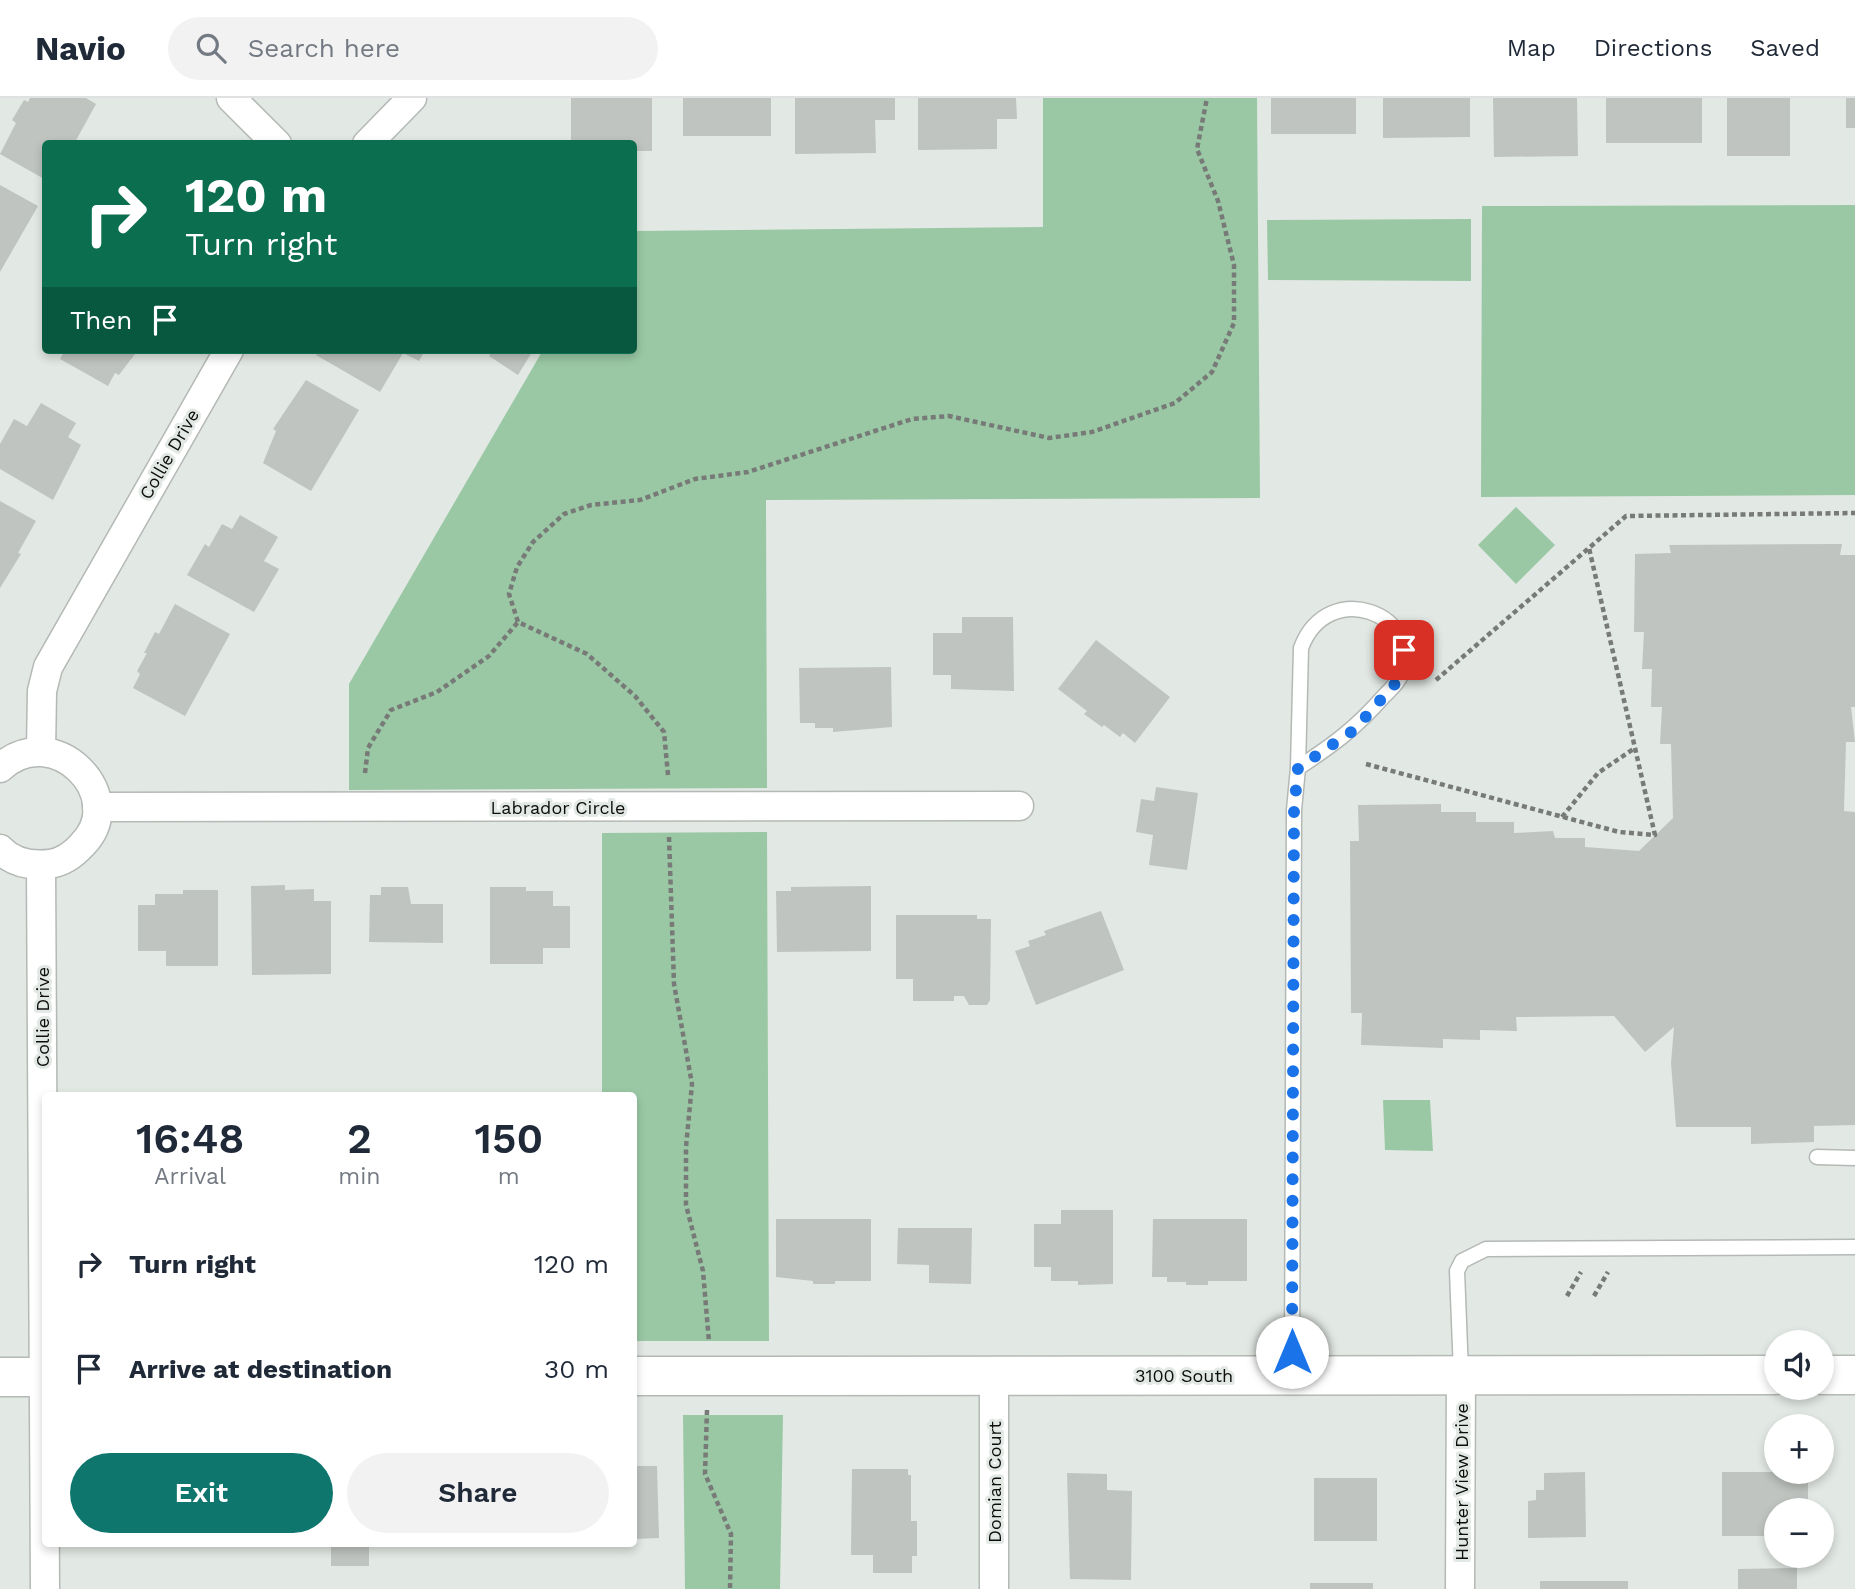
<!DOCTYPE html>
<meta charset="utf-8">
<style>
:root{--surface:#fff;--page:#f2f2f3;--text:#1f2937;--muted:#747a83;--line:#e0e1e3;--accent:#0f766e}
body{margin:0;font-family:"Work Sans",sans-serif;background:var(--page);color:var(--text);height:100vh;display:flex;flex-direction:column;font-size:26px;white-space:nowrap}
*{box-sizing:border-box;margin:0}
p{font-size:23px;color:var(--muted)}
.icon{flex:none;width:38px;height:38px;fill:none;stroke:currentColor;stroke-width:2;stroke-linecap:round;stroke-linejoin:round}
.map{position:relative;flex:1;overflow:hidden}
.panel{position:absolute;left:42px;top:994px;width:595px;height:455px;display:flex;flex-direction:column;background:var(--surface);border-radius:7px;box-shadow:0 4px 10px #0003}
.panel>*{flex:none}
.guide{position:absolute;left:42px;top:42px;width:595px;height:214px;border-radius:7px;box-shadow:0 4px 10px #0003;background:#0b6e4f;color:#fff;overflow:hidden}
.tools{position:absolute;left:1764px;top:1232px;display:grid;gap:14px}
.tools a{display:grid;place-items:center;width:70px;height:70px;border-radius:50%;background:var(--surface);box-shadow:0 4px 10px #0003;font-size:35px}
.pin{position:absolute;display:grid;place-items:center;width:60px;height:60px;color:#fff;margin:-30px;border-radius:14px;box-shadow:0 4px 10px #0006}
.me{position:absolute;width:77px;margin:-38px;rotate:0deg;stroke-linejoin:round;filter:drop-shadow(0 0 5px #0008)}
.turn{display:flex;align-items:center;gap:24px;height:147px;padding:0 28px;font-size:32px}
.turn .icon{width:91px;height:91px;stroke-width:2.5}
.turn b{display:block;font-size:49px;line-height:60px}
.then{display:flex;align-items:center;height:66px;padding:0 28px;background:#0003;gap:14px;font-size:26px}
.eta{display:flex;justify-content:space-evenly;align-items:center;height:119px;text-align:center}
.eta b{font-size:42px;font-weight:600;line-height:49px}
.button{display:flex;gap:14px;margin-top:auto;padding:14px 28px}
.button a{flex:1;height:80px;border-radius:42px;background:var(--accent);color:#fff;font-size:28px;font-weight:600;line-height:80px;text-align:center}
.button a+a{background:var(--page);color:var(--text)}
ul{padding:0;list-style:none}
li{display:flex;align-items:center;gap:21px;height:105px;padding:0 28px}
li div{flex:1}
li b{display:block;font-size:26px}
li em{font-style:normal}
header{display:flex;align-items:center;gap:42px;box-sizing:border-box;height:98px;padding:0 35px;background:var(--surface);border-bottom:2px solid var(--line)}
header strong{font-size:33px}
nav{display:flex;gap:38px;margin-inline-start:auto;font-size:24px}
.search{width:490px;height:63px;background:var(--page);display:flex;align-items:center;gap:18px;box-sizing:border-box;padding:0 24px;border-radius:38px;color:var(--muted);font-size:26px}
.map>svg:first-child{display:block}
.green{fill:#9ac8a5}
.building{fill:#bfc4c0}
.lines{fill:none;stroke-linecap:round;stroke-linejoin:round}
.service-casing{stroke:#b4b9b5;stroke-width:17}
.minor-casing{stroke:#b4b9b5;stroke-width:31}
.secondary-casing{stroke:#b4b9b5;stroke-width:41}
.path{stroke:#777a77;stroke-width:4.5;stroke-dasharray:5 3.5;stroke-linecap:butt}
.service{stroke:#fff;stroke-width:14}
.minor{stroke:#fff;stroke-width:28}
.secondary{stroke:#fff;stroke-width:38}
.route{stroke:#1a73e8;stroke-width:12;stroke-dasharray:0 21.6}
.labels{text-anchor:middle;dominant-baseline:central;stroke-width:6;stroke-linejoin:round;paint-order:stroke}
.street-label{font-size:18px;fill:#0c0d0c;stroke:#e2e8e3}
</style>
<header>
<strong>Navio</strong>
<div class="search"><svg class="icon" aria-label="search" viewBox="0 0 24 24"><circle cx="10" cy="10" r="6"/><path d="M15 15l6 6"/></svg>Search here</div>
<nav><a>Map</a><a>Directions</a><a>Saved</a></nav>
</header>
<div class="map">
<svg width="1855" height="1491" viewBox="0 0 1855 1491">
<rect width="100%" height="100%" fill="#e2e8e3"/>
<g class="green">
<path d="M1043,0H1257L1260,400L766,402L767,690L349,692V586L543,252H634V133L1043,129Z"/>
<path d="M1855,107V397L1481,399L1482,108Z"/>
<path d="M1471,121V183L1268,182L1267,122Z"/>
<path d="M1516,409L1555,447L1516,486L1478,447Z"/>
<path d="M767,734L769,1243H634V998L602,997V735Z"/>
<path d="M1383,1002H1430L1433,1053L1385,1052Z"/>
<path d="M683,1317H783L780,1491H685Z"/>
</g>
<g class="building">
<path d="M30,0H86L96,6L74,46H46V82L0,56L16,25L12,22L24,2L28,4Z"/>
<path d="M571,0H652V53H634V46H571Z"/>
<rect x="683" y="0" width="88" height="38"/>
<path d="M795,0H895V22H875L876,55L795,56Z"/>
<path d="M918,0H1016L1017,21H997V51L918,52Z"/>
<rect x="1271" y="0" width="85" height="36"/>
<path d="M1383,0H1470V39L1383,40Z"/>
<path d="M1493,0H1577L1578,58L1494,59Z"/>
<rect x="1606" y="0" width="96" height="45"/>
<rect x="1727" y="0" width="63" height="58"/>
<rect x="1846" y="0" width="9" height="30"/>
<path d="M0,87L38,108L0,174Z"/>
<path d="M65,252H138L119,277L115,275L108,288L60,261Z"/>
<path d="M319,252H425L419,263L403,255L380,294L316,257Z"/>
<path d="M493,252H529L532,254L518,277L489,258Z"/>
<path d="M306,282L359,312L311,393L263,365L276,333L273,331Z"/>
<path d="M41,305L76,325L68,339L81,347L53,402L0,371V346L14,321L27,328Z"/>
<path d="M0,403L36,423L18,455L21,456L0,490Z"/>
<path d="M240,417L278,439L264,463L279,471L254,514L187,477L205,446L209,449L222,426L232,431Z"/>
<path d="M1842,446L1840,457H1855V609H1851L1855,644H1846L1844,713L1855,714V1027L1814,1028V1044L1751,1046V1029H1676L1671,965L1674,929L1645,954L1614,918L1516,919L1517,933L1480,932V942L1443,941V950L1361,947L1362,915H1351L1350,743H1359L1358,707L1441,706V714H1476V724H1514V735L1553,733L1555,740H1585V749L1639,753L1673,720L1671,646H1660L1662,609H1651L1652,571H1642L1644,534H1634L1635,456L1671,455L1669,447Z"/>
<path d="M175,506L230,536L185,618L133,590L140,576L137,573L147,555H144L155,534L159,536Z"/>
<path d="M962,519H1013L1014,593L951,591V577H933V535H962Z"/>
<path d="M1096,542L1170,599L1135,645L1123,635L1120,639L1104,627L1102,629L1084,616L1087,613L1058,591Z"/>
<path d="M891,569L892,629L833,634V630H815V625H800L799,570Z"/>
<path d="M1156,689L1198,695L1187,772L1149,767L1153,737L1136,734L1141,701L1154,703Z"/>
<path d="M285,787V792L314,791V803H331V876L252,877L251,788Z"/>
<path d="M871,788V853L777,854L776,793H791V789Z"/>
<path d="M381,789H408L411,806H443V845L369,844L370,797H381Z"/>
<path d="M490,789H526V793H553V808H570V850H543V866H490Z"/>
<path d="M183,792H218V868H166V853H138V807H155V796H183Z"/>
<path d="M1101,813L1124,872L1036,907L1015,853L1030,848L1028,843L1046,837L1044,833Z"/>
<path d="M896,817H977V821H991L990,902L987,907H969L964,898H954V903H913V881H896Z"/>
<path d="M1061,1112H1113V1186L1078,1187V1183H1051V1169H1034V1126H1061Z"/>
<path d="M776,1121H871V1183H835V1186H813V1183L776,1179Z"/>
<path d="M1153,1121H1247V1183H1208V1187H1186V1184H1167V1179H1152Z"/>
<path d="M898,1130H972L971,1186L929,1185V1167L897,1166Z"/>
<path d="M634,1368H657L659,1440L634,1441Z"/>
<path d="M852,1371H908V1377H911V1423H917V1458H912V1475H873V1457H851Z"/>
<path d="M1585,1374L1586,1439L1528,1440V1403L1536,1402V1392H1544V1375Z"/>
<path d="M1722,1374H1808V1412H1776V1438H1722Z"/>
<path d="M1067,1375L1107,1376V1392L1132,1393L1131,1482L1070,1481Z"/>
<rect x="1314" y="1380" width="63" height="63"/>
<rect x="331" y="1446" width="38" height="22"/>
<path d="M1797,1470V1491H1738V1471Z"/>
<rect x="1540" y="1483" width="88" height="8"/>
<rect x="1310" y="1485" width="63" height="6"/>
</g>
<g class="lines">
<g class="service-casing">
<g id="service">
<path d="M1817,1059L1855,1060"/>
<path d="M1461,1275L1457,1173L1462,1163L1486,1151L1855,1149"/>
<path d="M1292,1276L1294,712L1298,670C1334,646 1355,631 1384,598C1390,592 1398,585 1401,577C1425,517 1328,478 1301,550L1298,670"/>
</g>
</g>
<g class="minor-casing">
<g id="minor">
<path d="M231,0L277,46"/>
<path d="M367,46L412,0"/>
<path d="M41,653L42,593L48,569L229,252"/>
<path d="M0,670C53,620 131,698 82,747C73,757 63,764 50,766C32,768 13,765 0,751"/>
<path d="M97,709L1019,708"/>
<path d="M41,767L45,1491"/>
<path d="M994,1278V1491"/>
<path d="M1460,1491L1461,1277"/>
</g>
</g>
<g class="secondary-casing">
<g id="secondary">
<path d="M1822,1277H1855"/>
<path d="M634,1278L1776,1277"/>
<path d="M0,1279H46"/>
</g>
</g>
<g class="path">
<path d="M1436,582L1626,418L1855,415"/>
<path d="M1366,666L1619,734L1655,737L1589,450"/>
<path d="M365,675L368,650L391,612L437,594L489,558L518,524"/>
<path d="M668,677L664,634L635,598L587,556L518,524L509,496L517,469L533,444L564,416L591,407L640,402L695,381L748,374L912,321L949,318L1049,340L1092,334L1175,305L1212,274L1234,225V167L1218,103L1197,51L1207,0"/>
<path d="M1562,719L1598,675L1635,650"/>
<path d="M669,739L674,886L692,986L686,1049V1107L703,1173L709,1244"/>
<path d="M1567,1198L1581,1174"/>
<path d="M1594,1198L1608,1174"/>
<path d="M707,1312L705,1376L731,1436L730,1491"/>
</g>
<use href="#service" class="service"/>
<use href="#minor" class="minor"/>
<use href="#secondary" class="secondary"/>
</g>
<g class="lines">
<path class="route" d="M1292,1254L1294,712L1298,670L1354,632L1401,579L1404,552"/>
</g>
<g class="labels">
<g class="street-label">
<text transform="translate(169 356) rotate(-60)">Collie Drive</text>
<text x="558" y="709">Labrador Circle</text>
<text transform="translate(42 919) rotate(-90)">Collie Drive</text>
<text x="1184" y="1277">3100 South</text>
<text transform="translate(994 1384) rotate(-90)">Domian Court</text>
<text transform="translate(1461 1384) rotate(-90)">Hunter View Drive</text>
</g>
</g>
</svg>
<div class="tools">
<a><svg class="icon" aria-label="sound" viewBox="0 0 24 24"><path d="M4 9h4l5-4v14l-5-4H4zM17 9q2 3 0 6"/></svg></a>
<a>+</a>
<a>−</a>
</div>
<div class="pin" style="left:1404px;top:552px;background:#d93025"><svg class="icon" aria-label="arrive" viewBox="0 0 24 24"><path d="M6 21V4h12l-3 4 3 4H6"/></svg></div>
<svg class="me" style="left:1292px;top:1254px" viewBox="-20 -20 40 40"><circle r="19" fill="#fff"/><path d="M0-13L10 11 0 6-10 11z" fill="#1a73e8"/></svg>
<div class="guide">
<div class="turn"><svg class="icon" aria-label="right" viewBox="0 0 24 24"><path d="M7 20v-9h11M14 6l5 5-5 5"/></svg><div><b>120 m</b>Turn right</div></div>
<div class="then">Then<svg class="icon" aria-label="arrive" viewBox="0 0 24 24"><path d="M6 21V4h12l-3 4 3 4H6"/></svg></div>
</div>
<section class="panel">
<div class="eta">
<div><b>16:48</b><p>Arrival</p></div>
<div><b>2</b><p>min</p></div>
<div><b>150</b><p>m</p></div>
</div>
<ul>
<li><svg class="icon" aria-label="right" viewBox="0 0 24 24"><path d="M7 20v-9h11M14 6l5 5-5 5"/></svg><div><b>Turn right</b></div><em>120 m</em></li>
<li><svg class="icon" aria-label="arrive" viewBox="0 0 24 24"><path d="M6 21V4h12l-3 4 3 4H6"/></svg><div><b>Arrive at destination</b></div><em>30 m</em></li>
</ul>
<div class="button"><a>Exit</a><a>Share</a></div>
</section>
</div>
